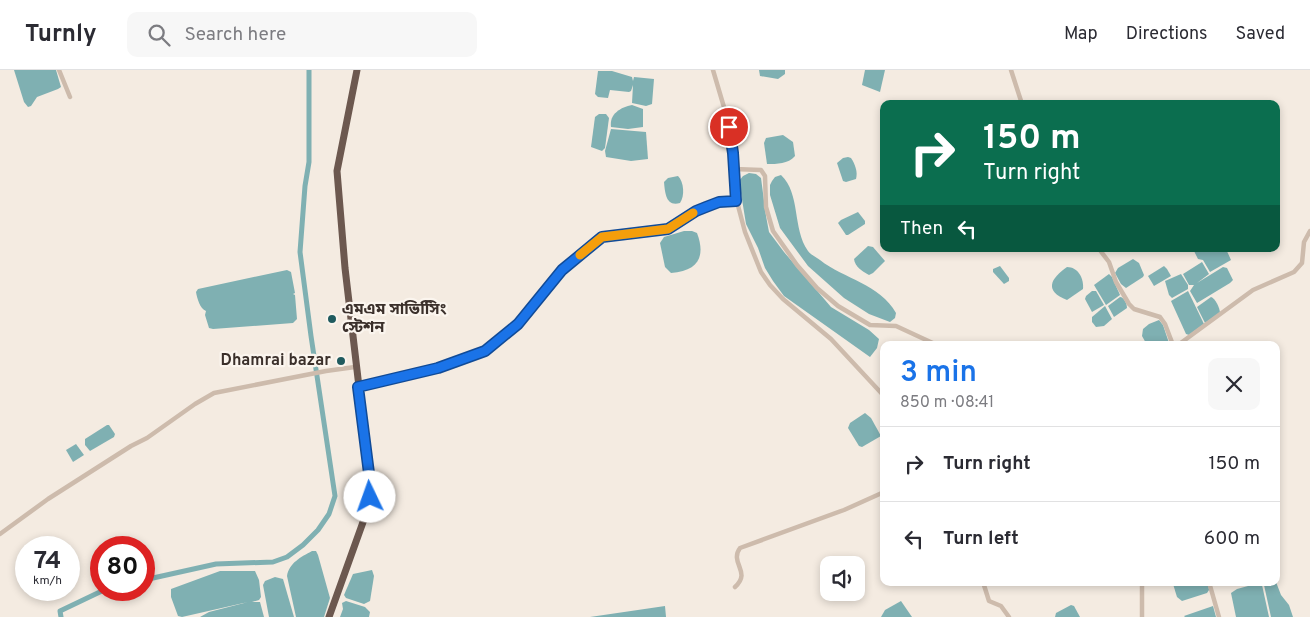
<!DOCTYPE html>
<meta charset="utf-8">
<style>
:root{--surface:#fff;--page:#f7f7f7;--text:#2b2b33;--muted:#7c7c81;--line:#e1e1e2;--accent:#1a73e8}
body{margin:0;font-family:Overpass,"Noto Sans Bengali",sans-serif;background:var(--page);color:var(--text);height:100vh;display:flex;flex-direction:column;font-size:19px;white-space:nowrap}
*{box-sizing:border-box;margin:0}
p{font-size:16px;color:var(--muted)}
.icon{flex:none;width:28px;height:28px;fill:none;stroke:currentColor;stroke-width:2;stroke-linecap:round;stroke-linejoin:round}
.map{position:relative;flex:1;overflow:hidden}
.sheet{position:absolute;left:880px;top:271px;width:400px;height:245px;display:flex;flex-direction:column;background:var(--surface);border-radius:10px;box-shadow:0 2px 8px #0003}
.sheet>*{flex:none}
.top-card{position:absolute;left:880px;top:30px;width:400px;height:152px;border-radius:10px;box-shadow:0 2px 8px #0003;background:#0b6e4f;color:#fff;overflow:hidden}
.fabs{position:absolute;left:820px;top:486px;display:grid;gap:10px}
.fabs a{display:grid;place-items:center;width:45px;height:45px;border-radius:10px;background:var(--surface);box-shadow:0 2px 8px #0003;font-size:25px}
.speed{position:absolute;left:15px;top:466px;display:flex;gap:10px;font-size:25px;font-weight:700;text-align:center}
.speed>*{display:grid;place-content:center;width:65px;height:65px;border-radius:50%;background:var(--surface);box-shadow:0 2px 8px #0003;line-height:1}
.speed small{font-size:12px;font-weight:400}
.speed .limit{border:8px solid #d22;background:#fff;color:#111}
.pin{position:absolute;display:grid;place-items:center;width:42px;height:42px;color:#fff;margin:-21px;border:2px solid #fff;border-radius:50%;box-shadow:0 1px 5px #0007}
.me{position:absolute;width:55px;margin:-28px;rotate:357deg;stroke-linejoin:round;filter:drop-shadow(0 0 4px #0008)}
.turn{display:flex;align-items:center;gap:18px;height:105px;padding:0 20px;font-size:22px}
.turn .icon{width:65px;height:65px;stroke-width:2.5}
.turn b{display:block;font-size:35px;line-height:42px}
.then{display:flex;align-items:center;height:48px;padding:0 20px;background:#0003;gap:10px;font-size:19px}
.round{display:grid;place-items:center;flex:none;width:52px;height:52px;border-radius:10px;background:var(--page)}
.headline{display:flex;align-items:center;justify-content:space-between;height:85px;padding:0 20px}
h1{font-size:30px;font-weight:600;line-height:38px;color:var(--accent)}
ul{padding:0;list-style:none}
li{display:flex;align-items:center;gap:15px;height:75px;padding:0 20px;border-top:1px solid var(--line)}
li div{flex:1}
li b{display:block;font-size:19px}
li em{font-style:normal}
header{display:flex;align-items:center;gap:30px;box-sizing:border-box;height:70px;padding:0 25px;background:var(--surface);border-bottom:1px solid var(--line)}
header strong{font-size:24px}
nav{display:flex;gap:28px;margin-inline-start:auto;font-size:18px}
.search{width:350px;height:45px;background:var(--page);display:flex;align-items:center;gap:12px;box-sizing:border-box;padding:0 18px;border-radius:10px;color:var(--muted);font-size:19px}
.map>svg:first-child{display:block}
.water{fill:#7fb0b2}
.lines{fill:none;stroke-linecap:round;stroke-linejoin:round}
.canal{stroke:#7fb0b2;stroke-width:5}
.minor{stroke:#cdbbac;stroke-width:4.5}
.trunk{stroke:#6c584f;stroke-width:7}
.route-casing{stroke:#114b97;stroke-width:12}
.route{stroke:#1a73e8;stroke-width:9}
.slow{stroke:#f59e0b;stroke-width:9}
.poi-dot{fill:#1f5a5e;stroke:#fbf5ee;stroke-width:2}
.labels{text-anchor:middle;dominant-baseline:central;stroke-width:4.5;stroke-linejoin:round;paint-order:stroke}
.poi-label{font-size:16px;font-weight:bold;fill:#3b302b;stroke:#fbf5ee;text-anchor:start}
</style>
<header>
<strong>Turnly</strong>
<div class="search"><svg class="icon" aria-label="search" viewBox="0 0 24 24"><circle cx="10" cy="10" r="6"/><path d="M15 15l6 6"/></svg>Search here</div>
<nav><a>Map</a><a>Directions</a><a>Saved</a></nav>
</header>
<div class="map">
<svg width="1310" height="547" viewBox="0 0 1310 547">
<rect width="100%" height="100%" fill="#f4ebe1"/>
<g class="water">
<path d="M14,0H56L61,17L58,19L37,27L31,36L28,37L24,32Z"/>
<path d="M759,0H785V4L778,9L760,6Z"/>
<path d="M865,0H885L880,22L862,15Z"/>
<path d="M598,1H612L632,7L633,11L634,7L654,9L652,34L646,36L632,33L633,15L631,21L629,22L610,20L608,28L598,27L595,24Z"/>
<path d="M632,35L643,39V57L628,59L611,57C609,44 621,37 632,35Z"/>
<path d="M599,44H606L609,48L605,78L602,81L591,77L595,47Z"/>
<path d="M611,59L646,62L648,89L631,91L606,87L605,81Z"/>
<path d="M783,65L793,72L795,86C788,94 777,94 767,94L764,73L766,68Z"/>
<path d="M848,87L851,88C855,94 858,102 856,109L846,112L843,111L837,93L843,88Z"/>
<path d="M749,103L756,104L761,108L766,146L769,162L784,182L831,237L869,260L879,269L877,278L870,287L784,226L773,211L765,198L758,178L746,154L739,111L743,106Z"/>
<path d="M781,105C801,124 792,158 808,181C811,185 816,187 820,190C844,209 880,214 896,243L895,248L890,252L869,244L844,228L808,196L780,158L770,125V115L772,111L775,107Z"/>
<path d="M678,106C684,112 685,126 680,133C666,137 665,123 664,112L668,108Z"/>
<path d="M858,142L865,151V154L848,165H846L838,153L841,150Z"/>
<path d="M684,161H692L697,163C706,187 698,201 671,203L665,197L660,173L664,167Z"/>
<path d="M868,176L873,177L885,191L873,203L869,205C862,201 855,197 854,189Z"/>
<path d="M1193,179H1226L1231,190L1210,202L1203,190L1198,189Z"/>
<path d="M1133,189L1139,193L1144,205L1143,207L1126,218L1121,214L1115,203L1118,198Z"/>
<path d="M1202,192L1209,204L1197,213L1223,197L1227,198L1233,210L1230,213L1197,233L1190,221L1194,215H1189L1183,204Z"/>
<path d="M1000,196L1009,208V211L1004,214L993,202V199Z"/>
<path d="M1164,196L1167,199L1171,206L1154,216L1148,206Z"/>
<path d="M1067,197C1078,197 1084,208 1083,219L1067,230C1044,221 1050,209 1067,197Z"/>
<path d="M287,200L291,202L295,223L293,224L295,225L297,249L293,253L213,259L209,258L205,245L206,241C200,239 197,228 196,222L198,219Z"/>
<path d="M1109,204L1112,207L1120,225L1106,235L1094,215Z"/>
<path d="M1181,204L1188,215V219L1172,228L1169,225L1165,211Z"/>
<path d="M1092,221H1096L1104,235L1092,242L1085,229L1086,226Z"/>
<path d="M1188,221L1204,254L1189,265L1186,264L1171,231Z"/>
<path d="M1120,227C1124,227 1127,234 1127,238L1114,247L1108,236Z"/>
<path d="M1211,227C1215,228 1220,238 1220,243L1205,253L1197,237Z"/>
<path d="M1105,236L1112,249L1104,256L1096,257L1092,252V247Z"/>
<path d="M1159,250L1163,255L1169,273L1167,275H1147L1142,266L1143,259L1149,254Z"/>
<path d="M865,343L871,348L881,366L862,377L859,376L848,358L850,353Z"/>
<path d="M107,355H109L115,364L114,367L90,381L85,375V369Z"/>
<path d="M76,374L84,385L73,392L66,380Z"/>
<path d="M312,481H316L318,485L330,528L324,547H296L287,506C289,493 301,487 312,481Z"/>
<path d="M372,500L374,506L370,531L364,534L346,528L344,525L353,504Z"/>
<path d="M220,501H255L259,510L261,527L259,530L252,532H260L264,547H200L209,542L248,532L182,547L178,546L171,527V519Z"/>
<path d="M275,507L283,509L294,547H269L263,515L265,511Z"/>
<path d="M1276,512L1281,525L1289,535L1293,547H1271L1264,515L1266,513Z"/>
<path d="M1174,513H1208L1209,520L1207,523L1182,531L1177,527L1173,514Z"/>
<path d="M1259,513L1262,515L1269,547H1236L1231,523L1237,519Z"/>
<path d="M346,531L365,537L370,542L369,547H340L343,539L342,533Z"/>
<path d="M901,531L912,547H881L885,540Z"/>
<path d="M1071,535L1074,536L1080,547H1055L1056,543Z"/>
<path d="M665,536L666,547H590Z"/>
<path d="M1213,536L1216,547H1185L1184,546Z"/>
</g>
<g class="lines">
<g class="canal">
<path d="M144,510L216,494L273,492L287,487L303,475L318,460L329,444L335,426L311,266L300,182L305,116L309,92V0"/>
<path d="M61,547L60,541L104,520"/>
</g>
<g class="minor">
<path d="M59,0L70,27"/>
<path d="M713,0L726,44L733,83L736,128L745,162L761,202L770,215L783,229L831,269L884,326"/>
<path d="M1011,0L1022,34"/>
<path d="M734,99L761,100L765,106L766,137L773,161L797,195L817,218L838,236L870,255L896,256L937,275"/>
<path d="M1099,179L1109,192L1116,212L1129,234L1134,239L1160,247L1165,254L1173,275"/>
<path d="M1178,275L1253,220L1294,202L1302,193L1304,172L1310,161"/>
<path d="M358,317L438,298L485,281L518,254L562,200L602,167L668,159L696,141L706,137L719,132L737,131"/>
<path d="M0,464L48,429L131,376L147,368L195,334L214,323L326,301L355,297"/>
<path d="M983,512L989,531L1001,536L1009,547"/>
<path d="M1209,512L1219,547"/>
<path d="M735,517C752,502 729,493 740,478L844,440L884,422"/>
<path d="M1142,547V512"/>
</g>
<path class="trunk" d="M329,547L367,441L371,419L345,198L337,101L357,0"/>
</g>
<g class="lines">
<g class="route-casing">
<path id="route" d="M370,427L371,419L358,317L438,298L485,281L518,254L562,200L602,167L668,159L696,141L706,137L719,132L736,131L733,83L729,57"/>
</g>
<use href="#route" class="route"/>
<path class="slow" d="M580,185L602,167L668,159L693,143"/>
</g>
<g class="poi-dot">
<circle cx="332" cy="249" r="5"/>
<circle cx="341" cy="291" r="5"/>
</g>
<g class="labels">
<g class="poi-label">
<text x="342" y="240">এমএম সাভ‌িসি‌িং<tspan x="342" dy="18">স্ট‌েশন</tspan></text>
<text x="331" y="291" text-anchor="end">Dhamrai bazar</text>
</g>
</g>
</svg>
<div class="fabs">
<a><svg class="icon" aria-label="sound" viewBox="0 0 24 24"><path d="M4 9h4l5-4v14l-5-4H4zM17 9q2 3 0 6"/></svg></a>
</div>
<div class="speed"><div>74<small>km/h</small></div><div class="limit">80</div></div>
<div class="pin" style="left:729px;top:57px;background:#d93025"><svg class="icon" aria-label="arrive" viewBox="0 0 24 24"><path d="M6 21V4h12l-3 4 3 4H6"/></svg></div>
<svg class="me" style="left:370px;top:427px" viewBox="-20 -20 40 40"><circle r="19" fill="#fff"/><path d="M0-13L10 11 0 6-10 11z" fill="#1a73e8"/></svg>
<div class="top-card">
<div class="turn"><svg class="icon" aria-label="right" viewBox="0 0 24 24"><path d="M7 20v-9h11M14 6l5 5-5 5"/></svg><div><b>150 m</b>Turn right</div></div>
<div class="then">Then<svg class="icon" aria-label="left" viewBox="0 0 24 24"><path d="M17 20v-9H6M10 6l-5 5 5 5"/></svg></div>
</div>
<section class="sheet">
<div class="headline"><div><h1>3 min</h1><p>850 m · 08:41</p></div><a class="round"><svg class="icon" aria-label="close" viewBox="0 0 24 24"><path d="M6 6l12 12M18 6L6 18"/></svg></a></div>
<ul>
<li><svg class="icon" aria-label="right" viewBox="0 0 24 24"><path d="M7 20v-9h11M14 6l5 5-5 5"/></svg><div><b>Turn right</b></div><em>150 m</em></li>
<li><svg class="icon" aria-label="left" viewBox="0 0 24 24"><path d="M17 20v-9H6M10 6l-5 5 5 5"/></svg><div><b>Turn left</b></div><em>600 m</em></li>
</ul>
</section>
</div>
